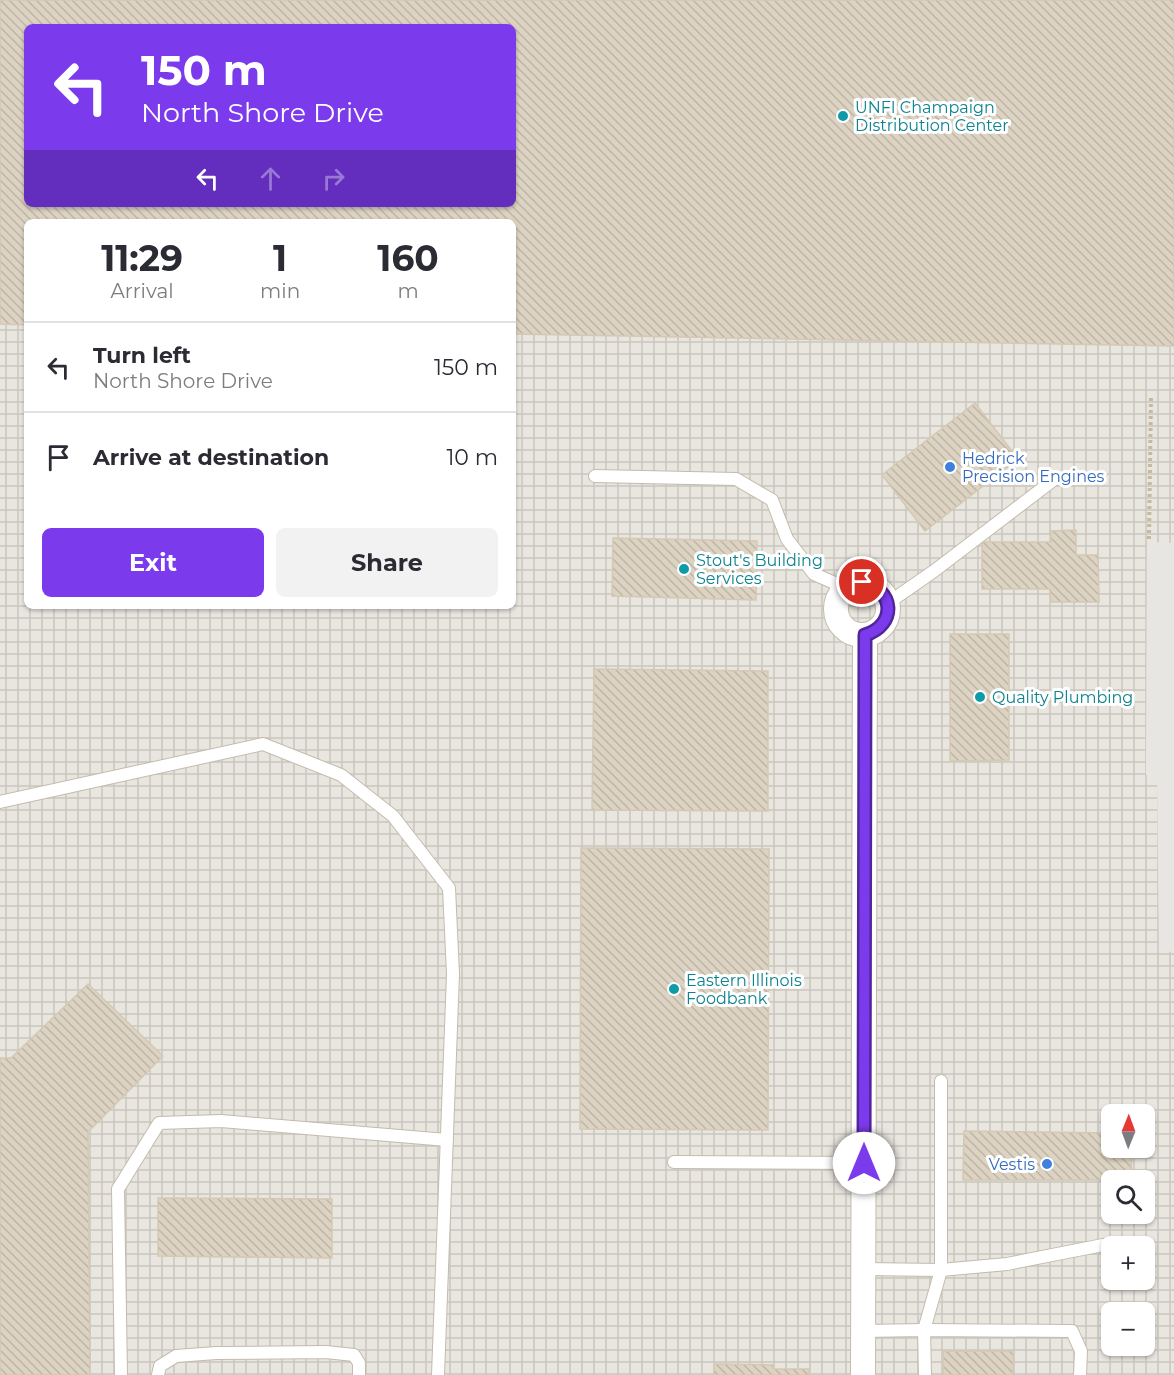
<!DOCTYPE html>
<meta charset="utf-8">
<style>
:root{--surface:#fff;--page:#f2f2f3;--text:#2b2b33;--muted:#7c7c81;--line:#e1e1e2;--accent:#7c3aed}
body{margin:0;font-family:Montserrat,sans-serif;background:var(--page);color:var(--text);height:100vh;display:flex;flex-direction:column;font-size:22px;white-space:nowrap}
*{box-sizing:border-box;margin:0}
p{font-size:20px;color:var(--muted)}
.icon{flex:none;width:33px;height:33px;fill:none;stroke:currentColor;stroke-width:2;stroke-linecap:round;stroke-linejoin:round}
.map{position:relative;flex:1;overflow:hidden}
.details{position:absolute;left:24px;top:219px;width:492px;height:390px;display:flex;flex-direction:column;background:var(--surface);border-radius:9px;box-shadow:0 2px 4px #0004}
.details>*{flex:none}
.guide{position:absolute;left:24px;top:24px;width:492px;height:183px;border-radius:9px;box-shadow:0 2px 4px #0004;background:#7c3aed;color:#fff;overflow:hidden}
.needle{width:39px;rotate:1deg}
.buttons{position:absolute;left:1101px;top:1104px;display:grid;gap:12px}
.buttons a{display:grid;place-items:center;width:54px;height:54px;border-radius:9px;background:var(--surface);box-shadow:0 2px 4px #0004;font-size:30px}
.pin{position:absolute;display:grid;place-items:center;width:51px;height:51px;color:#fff;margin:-26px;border:3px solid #fff;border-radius:50%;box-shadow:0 2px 6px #0007}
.me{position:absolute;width:66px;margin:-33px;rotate:0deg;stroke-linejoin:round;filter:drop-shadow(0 0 4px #0008)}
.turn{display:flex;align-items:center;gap:21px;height:126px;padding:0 18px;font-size:27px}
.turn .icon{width:78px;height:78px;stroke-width:2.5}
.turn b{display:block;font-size:42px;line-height:51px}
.lanes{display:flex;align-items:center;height:57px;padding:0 18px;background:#0003;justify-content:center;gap:30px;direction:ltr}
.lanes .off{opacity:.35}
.eta{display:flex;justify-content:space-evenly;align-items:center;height:102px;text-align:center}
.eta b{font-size:36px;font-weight:700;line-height:42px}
.cta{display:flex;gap:12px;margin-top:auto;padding:12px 18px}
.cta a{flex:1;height:69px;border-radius:9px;background:var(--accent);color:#fff;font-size:24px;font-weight:700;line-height:69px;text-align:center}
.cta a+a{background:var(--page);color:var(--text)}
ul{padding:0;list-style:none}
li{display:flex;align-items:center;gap:18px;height:90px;padding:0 18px;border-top:2px solid var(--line)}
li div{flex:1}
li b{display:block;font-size:22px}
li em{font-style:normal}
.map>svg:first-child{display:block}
.industrial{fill:url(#industrial-grid);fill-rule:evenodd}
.parking{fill:#e8e6e2}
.building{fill:url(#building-back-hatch);stroke:#d4c9b2;stroke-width:1.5;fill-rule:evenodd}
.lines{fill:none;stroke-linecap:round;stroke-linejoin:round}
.service-casing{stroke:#c3bcad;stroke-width:14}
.minor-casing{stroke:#c3bcad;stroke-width:26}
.path{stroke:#c6ba9d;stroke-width:4;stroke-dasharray:3 3;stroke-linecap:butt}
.service{stroke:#fff;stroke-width:12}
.minor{stroke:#fff;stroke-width:24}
.route-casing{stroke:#51269a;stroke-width:15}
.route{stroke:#7c3aed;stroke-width:10}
.culture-dot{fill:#0f9aa8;stroke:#fff;stroke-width:2}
.shop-dot{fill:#3f7fe0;stroke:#fff;stroke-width:2}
.labels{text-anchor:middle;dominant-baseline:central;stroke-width:6;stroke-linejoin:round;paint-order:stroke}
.culture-label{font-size:16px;fill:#0d838f;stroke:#fff;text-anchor:start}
.shop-label{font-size:16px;fill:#366cbe;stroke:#fff;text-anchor:start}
</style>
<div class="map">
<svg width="1174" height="1375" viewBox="0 0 1174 1375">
<defs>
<pattern id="industrial-grid" width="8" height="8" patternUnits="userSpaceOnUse" patternTransform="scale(1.5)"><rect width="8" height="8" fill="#e9e5df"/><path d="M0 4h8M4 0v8" fill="none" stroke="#cac6c0"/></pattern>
<pattern id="building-back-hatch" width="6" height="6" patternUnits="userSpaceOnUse" patternTransform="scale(1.5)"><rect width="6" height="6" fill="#dcd3c2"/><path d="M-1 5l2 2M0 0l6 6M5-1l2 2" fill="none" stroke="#beb6a7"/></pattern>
</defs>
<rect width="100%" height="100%" fill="#f6f4eb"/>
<path class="industrial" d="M0,0H1174V1375H0ZM27,27H513V204H27ZM27,222H513V606H27ZM1112,1114H1144V1148H1112ZM1112,1180H1144V1214H1112ZM1112,1246H1144V1280H1112ZM1112,1312H1144V1346H1112Z"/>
<path class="parking" d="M1147,542L1174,543V952L1159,951L1157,775H1146Z"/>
<g class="building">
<path d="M0,0H1174V346L513,334V222H27V325L0,324ZM27,27H513V204H27Z"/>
<path d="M975,403L1018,459L925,531L882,475Z"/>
<path d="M1076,530V555H1098L1099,602H1051L1050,589H982V542H1051V531Z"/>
<path d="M613,538L757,541L756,600L612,596Z"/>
<path d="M950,634H1009V760L950,761Z"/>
<path d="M594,669L768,671V811L592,810Z"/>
<path d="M581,848L769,849L768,1130L580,1129Z"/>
<path d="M88,984L163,1056L88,1132L90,1375H0V1058H11Z"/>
<path d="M964,1131L1112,1133V1148H1132L1131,1180H963Z"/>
<path d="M158,1198L332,1199V1258L158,1256Z"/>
<rect x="943" y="1351" width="70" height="24"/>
<path d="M714,1364L773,1365V1369H809V1375H714Z"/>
</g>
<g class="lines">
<g class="service-casing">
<g id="service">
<path d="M595,476L736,479L772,500L787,539L814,574L846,588"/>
<path d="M888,603L934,571L1056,478"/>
<path d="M0,802L263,744L341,775L393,816L449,888L453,974L438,1375"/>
<path d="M674,1162L864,1163"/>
<path d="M863,1269L941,1270L1007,1264L1103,1245"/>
<path d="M863,1331L924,1330L1072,1331L1081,1351L1080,1375"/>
<path d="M121,1375L118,1189L159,1123L221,1121L447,1140"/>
<path d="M158,1375L160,1366L176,1356L216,1353L326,1352L354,1355L359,1363V1375"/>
<path d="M925,1375L924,1330L941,1270V1081"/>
</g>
</g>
<g class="minor-casing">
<g id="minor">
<circle cx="862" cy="609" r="26"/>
<path d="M863,1375L865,635"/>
</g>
</g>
<path class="path" d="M1149,539L1151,395"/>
<use href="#service" class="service"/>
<use href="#minor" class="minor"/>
</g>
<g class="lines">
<g class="route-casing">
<path id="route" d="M862,582C895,589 897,625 865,635L864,1163"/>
</g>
<use href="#route" class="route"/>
</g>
<g class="culture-dot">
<circle cx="843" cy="116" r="6"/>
<circle cx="684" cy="569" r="6"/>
<circle cx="980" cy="697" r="6"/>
<circle cx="674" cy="989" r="6"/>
</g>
<g class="shop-dot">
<circle cx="950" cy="467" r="6"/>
<circle cx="1047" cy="1164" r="6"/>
</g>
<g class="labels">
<g class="culture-label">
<text x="855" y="107">UNFI Champaign<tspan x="855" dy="18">Distribution Center</tspan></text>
<text x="696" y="560">Stout's Building<tspan x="696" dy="18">Services</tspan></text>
<text x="992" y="697">Quality Plumbing</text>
<text x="686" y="980">Eastern Illinois<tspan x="686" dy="18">Foodbank</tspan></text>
</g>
<g class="shop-label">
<text x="962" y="458">Hedrick<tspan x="962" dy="18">Precision Engines</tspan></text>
<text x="1035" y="1164" text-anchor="end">Vestis</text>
</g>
</g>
</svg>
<div class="buttons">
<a><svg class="needle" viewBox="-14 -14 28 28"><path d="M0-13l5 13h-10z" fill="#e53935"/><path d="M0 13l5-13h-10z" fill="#7c7c81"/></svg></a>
<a><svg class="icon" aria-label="search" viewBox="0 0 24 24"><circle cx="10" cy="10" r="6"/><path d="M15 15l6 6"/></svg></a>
<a>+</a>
<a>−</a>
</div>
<div class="pin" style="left:862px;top:582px;background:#d93025"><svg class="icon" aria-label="arrive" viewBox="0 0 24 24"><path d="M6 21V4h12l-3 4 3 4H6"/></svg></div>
<svg class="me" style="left:864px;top:1163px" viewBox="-20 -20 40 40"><circle r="19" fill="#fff"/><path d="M0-13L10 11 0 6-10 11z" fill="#7c3aed"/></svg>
<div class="guide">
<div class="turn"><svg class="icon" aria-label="left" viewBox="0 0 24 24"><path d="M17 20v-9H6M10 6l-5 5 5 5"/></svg><div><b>150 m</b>North Shore Drive</div></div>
<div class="lanes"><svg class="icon" aria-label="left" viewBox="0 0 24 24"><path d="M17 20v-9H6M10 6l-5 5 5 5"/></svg><svg class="icon off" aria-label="ahead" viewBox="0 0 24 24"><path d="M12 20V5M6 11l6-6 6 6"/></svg><svg class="icon off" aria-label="right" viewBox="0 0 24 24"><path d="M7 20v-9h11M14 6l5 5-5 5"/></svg></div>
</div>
<section class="details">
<div class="eta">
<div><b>11:29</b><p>Arrival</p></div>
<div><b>1</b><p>min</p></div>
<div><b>160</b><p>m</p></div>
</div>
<ul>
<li><svg class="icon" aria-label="left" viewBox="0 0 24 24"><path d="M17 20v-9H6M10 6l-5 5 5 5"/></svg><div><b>Turn left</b><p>North Shore Drive</p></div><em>150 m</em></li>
<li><svg class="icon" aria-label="arrive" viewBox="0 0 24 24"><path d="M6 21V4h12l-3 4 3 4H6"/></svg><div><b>Arrive at destination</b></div><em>10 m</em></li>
</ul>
<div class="cta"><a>Exit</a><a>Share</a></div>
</section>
</div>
